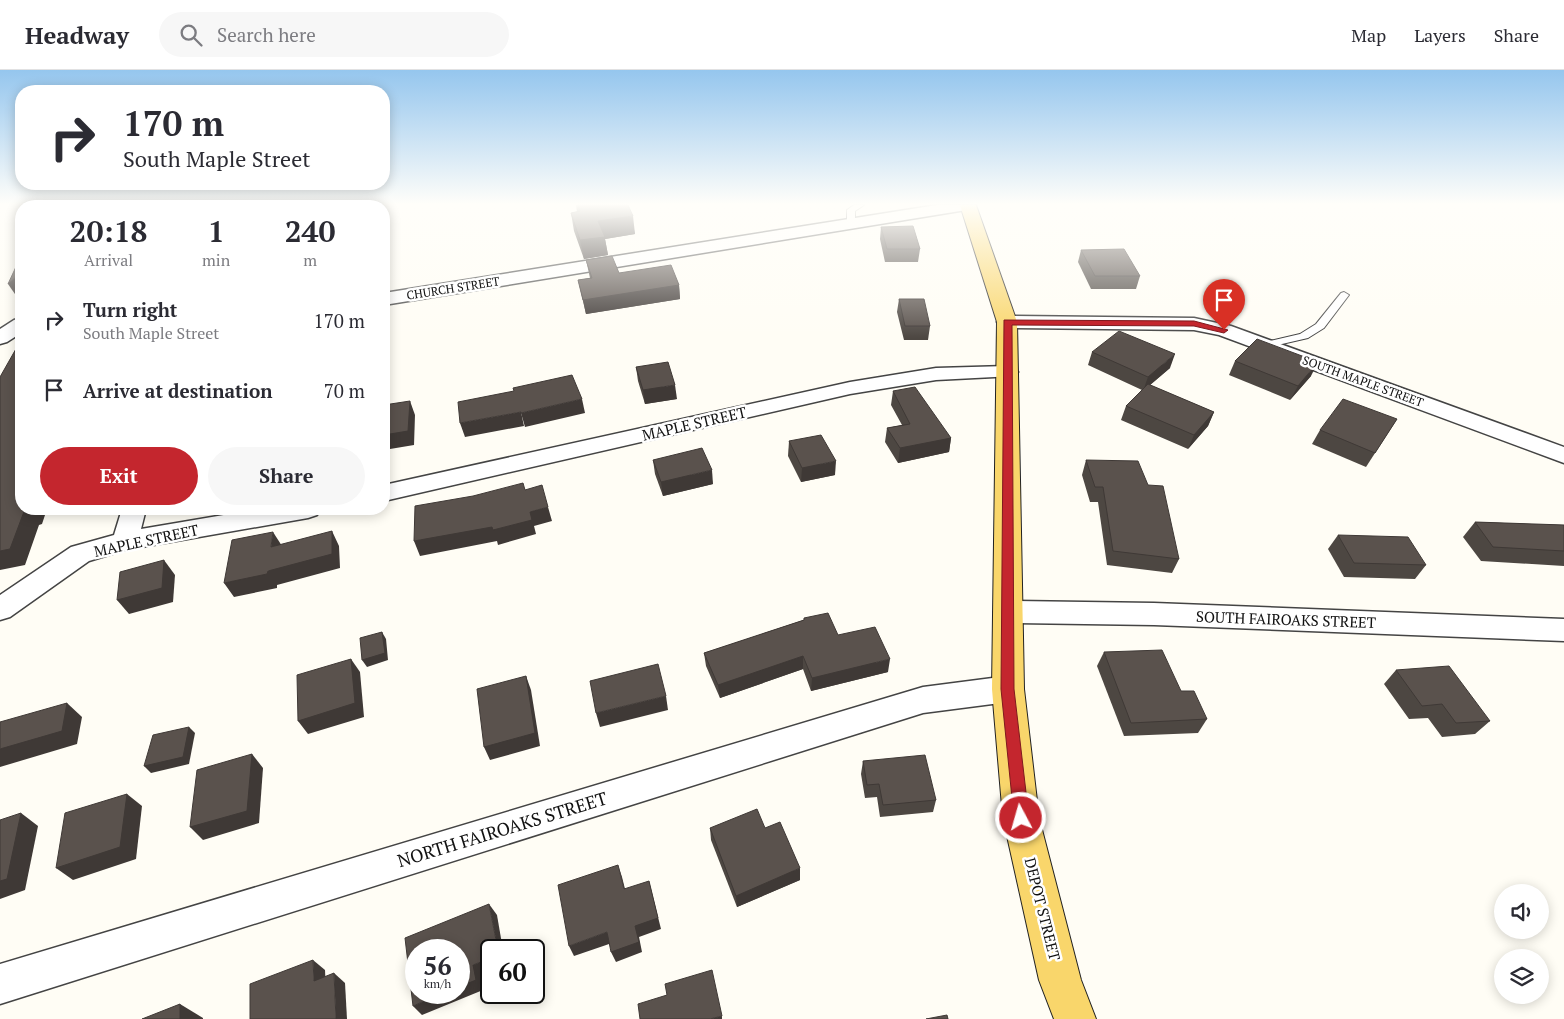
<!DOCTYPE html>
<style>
:root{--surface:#fff;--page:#f7f7f7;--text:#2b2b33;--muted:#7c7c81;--line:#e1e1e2;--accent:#c4262e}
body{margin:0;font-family:"PT Serif",serif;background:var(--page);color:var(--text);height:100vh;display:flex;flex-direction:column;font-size:19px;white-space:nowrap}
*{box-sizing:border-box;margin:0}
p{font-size:16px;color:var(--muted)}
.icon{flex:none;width:28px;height:28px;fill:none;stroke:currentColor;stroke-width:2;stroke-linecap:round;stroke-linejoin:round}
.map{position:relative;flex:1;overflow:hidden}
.side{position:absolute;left:15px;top:130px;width:375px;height:315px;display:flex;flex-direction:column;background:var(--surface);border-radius:20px;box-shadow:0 2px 12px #0003}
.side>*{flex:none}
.guide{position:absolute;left:15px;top:15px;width:375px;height:105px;border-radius:20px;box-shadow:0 2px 12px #0003;background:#fff;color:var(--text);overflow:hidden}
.fabs{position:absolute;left:1494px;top:814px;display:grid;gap:10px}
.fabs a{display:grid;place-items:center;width:55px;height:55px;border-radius:50%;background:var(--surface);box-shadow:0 2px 12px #0003;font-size:25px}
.speed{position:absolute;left:405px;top:869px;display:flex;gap:10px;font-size:25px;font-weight:700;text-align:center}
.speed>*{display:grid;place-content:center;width:65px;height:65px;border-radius:50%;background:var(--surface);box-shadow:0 2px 12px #0003;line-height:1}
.speed small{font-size:12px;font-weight:400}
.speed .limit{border:2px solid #111;border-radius:8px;background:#fff;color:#111}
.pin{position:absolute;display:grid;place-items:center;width:42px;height:42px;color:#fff;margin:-51px -21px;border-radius:50% 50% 50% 0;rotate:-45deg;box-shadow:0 0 5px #0007}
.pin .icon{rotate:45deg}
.me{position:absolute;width:55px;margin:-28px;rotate:354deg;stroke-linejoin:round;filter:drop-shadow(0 0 4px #0008)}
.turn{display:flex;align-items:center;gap:18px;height:105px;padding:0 25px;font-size:22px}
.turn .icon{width:65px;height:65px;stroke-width:2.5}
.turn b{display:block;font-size:35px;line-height:42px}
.eta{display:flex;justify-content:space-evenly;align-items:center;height:85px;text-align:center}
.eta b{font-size:30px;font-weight:700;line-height:35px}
.button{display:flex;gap:10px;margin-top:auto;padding:10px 25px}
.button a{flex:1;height:58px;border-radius:30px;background:var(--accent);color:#fff;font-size:20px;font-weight:700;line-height:58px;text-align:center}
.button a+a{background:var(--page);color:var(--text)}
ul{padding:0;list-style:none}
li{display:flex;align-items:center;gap:15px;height:70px;padding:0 25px}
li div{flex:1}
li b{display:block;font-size:19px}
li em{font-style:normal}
header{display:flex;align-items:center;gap:30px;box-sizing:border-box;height:70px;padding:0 25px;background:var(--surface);border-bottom:1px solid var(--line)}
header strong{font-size:24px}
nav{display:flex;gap:28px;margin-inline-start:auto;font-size:18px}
.search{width:350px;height:45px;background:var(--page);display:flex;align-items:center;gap:12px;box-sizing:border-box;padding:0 18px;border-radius:28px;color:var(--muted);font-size:19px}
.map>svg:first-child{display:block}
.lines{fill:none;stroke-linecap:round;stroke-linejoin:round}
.service-casing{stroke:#444;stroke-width:2}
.minor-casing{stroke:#444;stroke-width:3}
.primary-casing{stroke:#222;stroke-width:2}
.service{fill:#fff;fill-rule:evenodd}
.minor{fill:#fff;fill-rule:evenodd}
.primary{fill:#f9d66b;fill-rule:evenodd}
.wall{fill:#4d4742}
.shaded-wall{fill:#3f3936}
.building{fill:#5a524d;stroke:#3f3936}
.route{fill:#c4262e;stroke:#7f191e}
.labels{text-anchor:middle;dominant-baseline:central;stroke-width:5;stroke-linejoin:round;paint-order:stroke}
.far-street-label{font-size:12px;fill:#111;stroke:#fff}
.street-label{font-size:15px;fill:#111;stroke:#fff}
.near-street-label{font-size:18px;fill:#111;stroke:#fff}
</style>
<header>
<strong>Headway</strong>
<div class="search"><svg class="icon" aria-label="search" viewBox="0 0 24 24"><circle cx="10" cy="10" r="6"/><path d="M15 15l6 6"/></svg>Search here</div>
<nav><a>Map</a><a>Layers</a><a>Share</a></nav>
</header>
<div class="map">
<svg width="1564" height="949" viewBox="0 0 1564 949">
<rect width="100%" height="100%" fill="#fffdf5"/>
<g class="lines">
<g class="service-casing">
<g id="service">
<path d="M854,135H864L855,141V154L851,157L847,154V140Z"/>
<path d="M1344,222L1349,225L1324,258L1308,268L1265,278L1260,275L1261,273L1300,264L1316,254L1341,223Z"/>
</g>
</g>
<g class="minor-casing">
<g id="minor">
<path d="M937,135H974L972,138L966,140L384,235V223Z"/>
<path d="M1007,246L1194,248L1231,256L1564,377V393L1219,265L1194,260L1007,258L1000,256L997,252L1000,248Z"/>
<path d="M21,248V263L7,272L0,274V259L14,250Z"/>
<path d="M1007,296L1014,298L1018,302L1014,306L936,310L850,324L384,431V415L850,312L936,298Z"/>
<path d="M122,439H146L141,459L259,439H321L317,445L308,448L125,480L89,491L10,547L0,550V525L71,477L114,465Z"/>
<path d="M1008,531L1154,533L1564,549V571L1154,555L1008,553L998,550L994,542L998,534Z"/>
<path d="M1008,606L1019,610L1023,619L1019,628L1008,632L923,643L0,934V894L923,617Z"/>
</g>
</g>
<g class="primary-casing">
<path id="primary" d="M960,135H976L1017,252L1024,619L1039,748L1081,910L1096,949H1054L1039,910L1003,748L992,619L997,252Z"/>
</g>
<use href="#service" class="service"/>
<use href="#minor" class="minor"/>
<use href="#primary" class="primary"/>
</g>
<g class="wall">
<path d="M576,135H628L635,164L605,169L608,185L584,189L574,161L571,143L577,142Z"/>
<path d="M881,157L920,179L918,192H885L880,169Z"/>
<path d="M1081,180L1140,206L1136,219H1091L1078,192Z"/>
<path d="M586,190L619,203L679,215L680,229L586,244L578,210L590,208Z"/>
<path d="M899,229L930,256L928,270H904L897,242Z"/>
<path d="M1092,282L1170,298L1150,315L1214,342L1208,356L1188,379L1121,350L1126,336L1142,320L1088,295Z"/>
<path d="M1235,291L1311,306L1290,330L1229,305Z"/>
<path d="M636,297L677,329L645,334L638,311Z"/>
<path d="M893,321L951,368L949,382L898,393L885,372L887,358L902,355L891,335Z"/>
<path d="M1397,349L1366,397L1312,374L1320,360Z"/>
<path d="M789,371L835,405L801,412L788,386Z"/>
<path d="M653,390L713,414L663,426L655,404Z"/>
<path d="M1086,390L1148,415L1179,489L1172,503L1107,495L1098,432H1090L1082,405Z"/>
<path d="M1475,452L1564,455V496L1481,491L1463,467Z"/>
<path d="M1338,465L1426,495L1415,509L1344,507L1328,479Z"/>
<path d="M804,548L838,565L888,602L811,621L803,599L720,628L706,596L704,583L804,550Z"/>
<path d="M1104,582L1181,621L1207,649L1198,663L1124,666L1097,596Z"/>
<path d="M1396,600L1490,651L1475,664L1442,667L1428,648L1409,649L1384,614Z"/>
<path d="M863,691L936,730L933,742L880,747L877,727L865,728L861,704Z"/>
<path d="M710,758H765L800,810L737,837L711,770Z"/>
</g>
<g class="shaded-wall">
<path d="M72,135H84L83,136H71Z"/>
<path d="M633,146L635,164L605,169L608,185L584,189L580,170L598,151Z"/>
<path d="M21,202V224L17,227L8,214Z"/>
<path d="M679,215L680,229L586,244L583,230Z"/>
<path d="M1175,284L1170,298L1143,321L1148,307Z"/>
<path d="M1318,292L1311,306L1290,330L1298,316Z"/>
<path d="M675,315L677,329L645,334L643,320Z"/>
<path d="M582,329L585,343L525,357L521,343Z"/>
<path d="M410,331L415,345L414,375L384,380V365Z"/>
<path d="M521,342L524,356L465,367L460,353Z"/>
<path d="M1214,342L1208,356L1188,379L1194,365Z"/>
<path d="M951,368L949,382L898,393L900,378Z"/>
<path d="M836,391L835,405L801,412L802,398Z"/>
<path d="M712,400L713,414L663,426L661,412Z"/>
<path d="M548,437L552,451L534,456L536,464L498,475L497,471L420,486L414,471Z"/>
<path d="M25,439H47L42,454L39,455L25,495L0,500V481Z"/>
<path d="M332,461L339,476L340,498L277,515V518L234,527L224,513L268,501Z"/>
<path d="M273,462L282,476L271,477Z"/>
<path d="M164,490L175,505L173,532L129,544L117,530Z"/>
<path d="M382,562L386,569L388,590L367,597L362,590Z"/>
<path d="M803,586V599L720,628L718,615Z"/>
<path d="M351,589L360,602L364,647L308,664L298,651Z"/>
<path d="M890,589L888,602L811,621L812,608Z"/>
<path d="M526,606L531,620L540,676L490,690L484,677Z"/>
<path d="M666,626L668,640L600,657L596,643Z"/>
<path d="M67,633L82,647L77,674L0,697V679Z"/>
<path d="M189,657L195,663L189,694L151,703L144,696Z"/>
<path d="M252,684L263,698L259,753L203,770L190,757Z"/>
<path d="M127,724L142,736L136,789L73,810L56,798Z"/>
<path d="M21,743L38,756L25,820L0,829V811Z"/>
<path d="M618,795L622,807L628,831L624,819Z"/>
<path d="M800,798V810L737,837L736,826Z"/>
<path d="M649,811L661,859L639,867L642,882L616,892L611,882L635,856Z"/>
<path d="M489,834L497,845L503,880H498Z"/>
<path d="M607,862L612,873L574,886L569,876Z"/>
<path d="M491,888V901L481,905L483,920L422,945L413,936L445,922H459V917L473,895Z"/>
<path d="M313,890L325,900L326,921L314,911Z"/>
<path d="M334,903L345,913L347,949H336Z"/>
<path d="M180,934L203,948V949H180Z"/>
<path d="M722,946V949H710Z"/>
</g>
<g class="building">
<path d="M45,135H72L71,136H44Z"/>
<rect x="163" y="135" width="29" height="1"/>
<path d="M578,135H628L633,146L598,151L605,167L580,170L571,143L580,141Z"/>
<path d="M913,156L920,179H887L881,157Z"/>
<path d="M1124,179L1140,206H1095L1081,180Z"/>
<path d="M21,186V202L8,214Z"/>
<path d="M612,186L619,203L671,195L679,215L583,230L578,210L592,208L586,190Z"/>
<path d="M899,229H924L930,256H905Z"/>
<path d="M1119,261L1175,284L1148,307L1092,282Z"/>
<path d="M1257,269L1318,292L1298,316L1235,291Z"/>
<path d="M21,270V439H26H25L10,479L0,481V307Z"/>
<path d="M668,292L675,315L643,320L636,297Z"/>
<path d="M572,305L582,329L521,343V342L460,353L458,332L514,321L513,318Z"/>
<path d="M1148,314L1214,342L1194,365L1126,336Z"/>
<path d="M915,317L951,368L900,378L887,358L910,354L893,321Z"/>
<path d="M1343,329L1397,349L1375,383L1320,360Z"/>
<path d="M410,331L408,361L384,365V335Z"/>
<path d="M821,365L836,391L802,398L789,371Z"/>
<path d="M702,378L712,400L661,412L653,390Z"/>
<path d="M1086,390L1138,391L1148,415L1163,416L1179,489L1113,481L1103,417H1095Z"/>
<path d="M523,413L525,420L542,415L548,437L530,442L532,450L493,460L492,457L414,471L415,436L473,426Z"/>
<path d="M1475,452L1564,455V481L1493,477Z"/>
<path d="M332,461V484L268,501L267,504L224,513L232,470L273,462L271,477Z"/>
<path d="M1338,465L1408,467L1426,495L1354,493Z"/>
<path d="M164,490L162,518L117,530L120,502Z"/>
<path d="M828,543L838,565L875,557L890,589L812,608L803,586L718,615L704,583L804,550V548Z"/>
<path d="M382,562L385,583L362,590L360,568Z"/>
<path d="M1162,580L1181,621H1194L1207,649L1131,653L1104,582Z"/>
<path d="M351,589L355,633L298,651L297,605Z"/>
<path d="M658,594L666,626L596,643L590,611Z"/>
<path d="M1449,596L1490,651L1456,653L1442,634L1422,636L1396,600Z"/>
<path d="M526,606L535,663L484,677L477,619Z"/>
<path d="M67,633L62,661L0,679V652Z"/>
<path d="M189,657L183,687L144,696L153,665Z"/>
<path d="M252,684L247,741L190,757L197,700Z"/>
<path d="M925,685L936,730L883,735L879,714L867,715L863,691Z"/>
<path d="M127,724L120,777L56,798L65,743Z"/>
<path d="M757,739L765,758L780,752L800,798L736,826L710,758Z"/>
<path d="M21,743L7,809L0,811V750Z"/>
<path d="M618,795L624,819L649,811L658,848L635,856L639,872L611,882L607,862L569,876L558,815Z"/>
<path d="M489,834L498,880H491V888L473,895L476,910L459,917V880H416V922H445L413,936L405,868Z"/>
<path d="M313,890L314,911L334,903L336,949H250V914Z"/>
<path d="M712,900L722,946L710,949H640L638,934L667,925L665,914Z"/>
<path d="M180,934V949H142Z"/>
<path d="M947,945L948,949H926Z"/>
</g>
<linearGradient id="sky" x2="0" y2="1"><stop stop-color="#95c6ee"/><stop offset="0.5" stop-color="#fffefa"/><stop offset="1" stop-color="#fffefa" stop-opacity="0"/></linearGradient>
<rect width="1564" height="268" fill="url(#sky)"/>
<path class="route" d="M1004,250L1194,251L1228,260L1224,263L1194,256L1012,255L1014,619L1029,748L1026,753L1021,755L1016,753L1014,748L1001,619Z"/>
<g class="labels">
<g class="far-street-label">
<text transform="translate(453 218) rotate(-9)">CHURCH STREET</text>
<text transform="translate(1363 311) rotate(20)">SOUTH MAPLE STREET</text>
</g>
<g class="street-label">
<text transform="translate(694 353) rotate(-13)">MAPLE STREET</text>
<text transform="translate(146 470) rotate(-12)">MAPLE STREET</text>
<text transform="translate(1286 549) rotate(2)">SOUTH FAIROAKS STREET</text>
<text transform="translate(1043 839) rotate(76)">DEPOT STREET</text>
</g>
<g class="near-street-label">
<text transform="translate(502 759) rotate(-17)">NORTH FAIROAKS STREET</text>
</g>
</g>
</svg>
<div class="fabs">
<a><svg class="icon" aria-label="sound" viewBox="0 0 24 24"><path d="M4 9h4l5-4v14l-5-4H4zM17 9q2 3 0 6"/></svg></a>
<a><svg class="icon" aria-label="layers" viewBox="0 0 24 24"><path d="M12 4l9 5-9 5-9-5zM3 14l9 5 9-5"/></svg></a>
</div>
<div class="speed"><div>56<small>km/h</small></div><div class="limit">60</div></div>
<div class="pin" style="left:1224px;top:260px;background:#d93025"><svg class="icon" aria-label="arrive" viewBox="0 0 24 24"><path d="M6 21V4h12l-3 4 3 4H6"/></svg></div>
<svg class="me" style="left:1021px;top:748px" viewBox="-20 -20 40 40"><circle r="17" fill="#c4262e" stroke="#fff" stroke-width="3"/><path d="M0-11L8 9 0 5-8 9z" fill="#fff"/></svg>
<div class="guide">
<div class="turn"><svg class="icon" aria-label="right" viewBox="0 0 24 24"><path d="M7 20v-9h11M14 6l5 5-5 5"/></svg><div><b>170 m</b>South Maple Street</div></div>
</div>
<section class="side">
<div class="eta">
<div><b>20:18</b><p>Arrival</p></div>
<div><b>1</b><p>min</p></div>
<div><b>240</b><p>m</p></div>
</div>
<ul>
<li><svg class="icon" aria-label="right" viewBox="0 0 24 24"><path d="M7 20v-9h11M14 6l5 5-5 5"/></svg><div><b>Turn right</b><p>South Maple Street</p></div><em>170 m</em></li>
<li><svg class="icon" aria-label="arrive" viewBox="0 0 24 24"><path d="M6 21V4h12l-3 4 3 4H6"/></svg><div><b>Arrive at destination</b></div><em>70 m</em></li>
</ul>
<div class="button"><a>Exit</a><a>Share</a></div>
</section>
</div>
